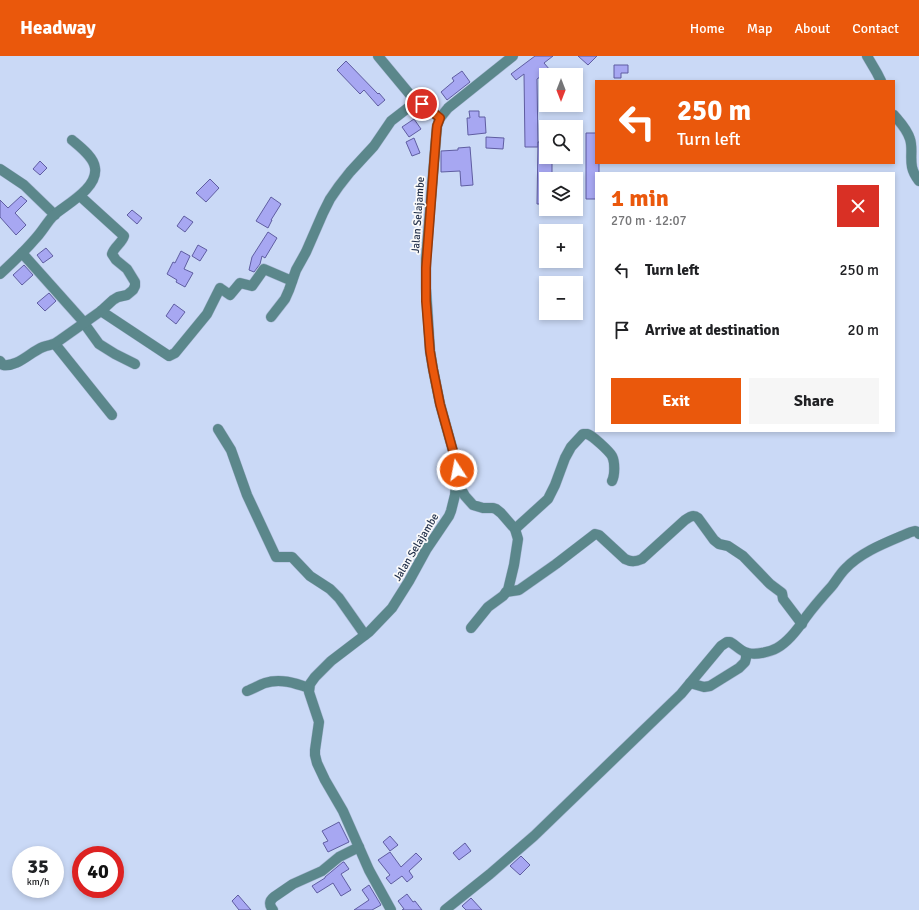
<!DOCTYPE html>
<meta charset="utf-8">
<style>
:root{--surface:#fff;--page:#f6f6f6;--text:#202124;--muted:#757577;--accent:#ea580c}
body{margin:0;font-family:Signika,sans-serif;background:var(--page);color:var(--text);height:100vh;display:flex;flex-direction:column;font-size:15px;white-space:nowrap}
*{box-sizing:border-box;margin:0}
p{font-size:13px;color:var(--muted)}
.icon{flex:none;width:22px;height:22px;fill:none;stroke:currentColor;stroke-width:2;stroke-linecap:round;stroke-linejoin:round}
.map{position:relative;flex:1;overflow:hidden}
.side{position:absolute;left:595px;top:116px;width:300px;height:260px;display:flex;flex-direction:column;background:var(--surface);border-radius:0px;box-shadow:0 2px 6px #0003}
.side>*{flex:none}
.banner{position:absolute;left:595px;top:24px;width:300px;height:84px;border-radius:0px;box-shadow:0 2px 6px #0003;background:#ea580c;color:#fff;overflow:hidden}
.needle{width:26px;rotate:180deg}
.controls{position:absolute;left:539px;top:12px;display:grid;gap:8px}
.controls a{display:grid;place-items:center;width:44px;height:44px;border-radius:0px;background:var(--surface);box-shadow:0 2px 6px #0003;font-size:20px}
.speed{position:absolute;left:12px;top:790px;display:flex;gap:8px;font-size:20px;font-weight:700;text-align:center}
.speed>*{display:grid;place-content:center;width:52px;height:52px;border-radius:50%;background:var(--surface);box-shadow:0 2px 6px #0003;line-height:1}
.speed small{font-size:10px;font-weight:400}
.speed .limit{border:6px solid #d22;background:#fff;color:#111}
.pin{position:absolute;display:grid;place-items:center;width:34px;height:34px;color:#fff;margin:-17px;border:2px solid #fff;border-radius:50%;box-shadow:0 1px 4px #0007}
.me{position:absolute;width:44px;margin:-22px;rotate:349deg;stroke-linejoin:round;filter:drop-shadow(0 0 3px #0008)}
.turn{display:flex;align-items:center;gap:14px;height:84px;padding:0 16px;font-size:18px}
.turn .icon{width:52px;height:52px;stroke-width:2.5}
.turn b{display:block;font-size:28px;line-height:34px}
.round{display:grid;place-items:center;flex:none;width:42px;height:42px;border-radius:0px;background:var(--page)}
.headline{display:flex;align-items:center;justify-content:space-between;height:68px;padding:0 16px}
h1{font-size:24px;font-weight:700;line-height:30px;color:var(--accent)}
.cta{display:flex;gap:8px;margin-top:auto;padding:8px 16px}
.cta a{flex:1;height:46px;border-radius:0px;background:var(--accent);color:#fff;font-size:16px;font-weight:700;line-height:46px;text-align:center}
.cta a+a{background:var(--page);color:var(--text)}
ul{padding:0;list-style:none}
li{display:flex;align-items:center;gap:12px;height:60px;padding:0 16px}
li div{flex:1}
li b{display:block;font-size:15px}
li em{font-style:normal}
header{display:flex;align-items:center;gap:24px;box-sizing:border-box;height:56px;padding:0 20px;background:var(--accent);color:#fff}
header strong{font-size:19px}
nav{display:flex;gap:22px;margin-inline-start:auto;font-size:14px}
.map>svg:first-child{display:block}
.building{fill:#a7a7f2;stroke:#5f5da1}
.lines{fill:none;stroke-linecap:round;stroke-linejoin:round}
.minor-casing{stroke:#a8b7d3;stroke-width:11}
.minor{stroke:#5b878b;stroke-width:10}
.route-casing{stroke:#983908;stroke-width:10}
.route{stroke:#ea580c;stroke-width:7}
.labels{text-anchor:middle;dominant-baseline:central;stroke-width:3.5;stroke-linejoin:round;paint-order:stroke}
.street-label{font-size:11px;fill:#1f2d48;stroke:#fafafa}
</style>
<header>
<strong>Headway</strong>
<nav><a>Home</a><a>Map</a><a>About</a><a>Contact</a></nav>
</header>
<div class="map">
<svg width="919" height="854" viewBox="0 0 919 854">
<rect width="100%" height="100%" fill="#cad9f6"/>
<g class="building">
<path d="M535,0H553L544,7L550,14L537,23L538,91H525L524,18L516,24L511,18Z"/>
<path d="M578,0H597L588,9Z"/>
<path d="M346,5L378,38L379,37L385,44L378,50L364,34L360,38L337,14Z"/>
<path d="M614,9H628V17H621V22H614Z"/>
<path d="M462,15L470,26L447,44L441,36L454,25L452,22Z"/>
<path d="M469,55H479V61H485L486,77L468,79L467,62H470Z"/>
<path d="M414,63L421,73L409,81L402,71Z"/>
<path d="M586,77H596V107H599V117H596V143H586Z"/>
<path d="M486,81L504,82L503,93L486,92Z"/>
<path d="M414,82L420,97L412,100L406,86Z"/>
<path d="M538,86H546V101H552V123H546V148H537Z"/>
<path d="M470,91L473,129L461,130L460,115L441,116V95L458,94V92Z"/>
<path d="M40,105L47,112L40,119L33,113Z"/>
<path d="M210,123L219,132L206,146L196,137Z"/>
<path d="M21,140L27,145L15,157L26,169L16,179L0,161V144L8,152Z"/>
<path d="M271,141L281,148L271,164H272L268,172L256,165Z"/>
<path d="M132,154L142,162L137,168L127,159Z"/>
<path d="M184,160L193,166L185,176L177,170Z"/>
<path d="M268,176L277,182L265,202L262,200L260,208L254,216L249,214L252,201Z"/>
<path d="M198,189L207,194L200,205L192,200Z"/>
<path d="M46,192L53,200L43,207L37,199Z"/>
<path d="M181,195L190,200L184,213L193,217L185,231L176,226L177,224L167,218L173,206L175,207Z"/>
<path d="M24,209L33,219L22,229L13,219Z"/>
<path d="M49,237L56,245L45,255L37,247Z"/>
<path d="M174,248L185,256L176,268L166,260Z"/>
<path d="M339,766L349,786L328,796L323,787L328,785L322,775Z"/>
<path d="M390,780L398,789L390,795L383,786Z"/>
<path d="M465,787L471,795L459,804L453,797Z"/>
<path d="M390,796L401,811L416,797L422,803L409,815L413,821L407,826L402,820L391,828L386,822L390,819L378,804Z"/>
<path d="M521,800L530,809L520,819L510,810Z"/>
<path d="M343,806H344L349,813L341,818L351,834L341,840L333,827L317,837L312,830L325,822V821Z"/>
<path d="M369,829L381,849L372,854H354L369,844L362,834Z"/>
<path d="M407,838L413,846L415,845L422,854H402L404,853L398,845Z"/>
<path d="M238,839L251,854H239L232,845Z"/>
<path d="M471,842L482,854H466L462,850Z"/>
</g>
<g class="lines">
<g class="minor-casing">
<g id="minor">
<path d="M378,0L417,47L425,50L440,62"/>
<path d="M867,0L877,17L881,25"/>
<path d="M894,59C900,66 907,73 910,83C913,92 910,101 912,111C913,116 916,121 919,125"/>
<path d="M0,113L24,129L55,159"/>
<path d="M22,197L81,263L99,288L115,298L135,308"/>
<path d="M0,218C12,207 24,196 35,183C42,176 47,166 54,159C67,148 98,132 95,112C94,101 79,90 72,84"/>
<path d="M101,255L169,300L175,297L207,258L220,232L230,239L240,227L252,230L264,213L292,225"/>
<path d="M271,261L285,243L289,234L296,214L306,196L323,157L330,143L339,130L350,116L374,90L391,65L413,48L417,47"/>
<path d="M55,288L112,359"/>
<path d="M0,305L3,309C18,311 30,296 43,291C51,288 53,290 60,284L101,255L113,244L118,241L127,239L133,234L135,230V226L127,213L116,204L112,198C114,191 122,187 124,180L80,140"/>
<path d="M218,373L231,394L247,439L276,501H292L310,520L330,533L339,542L365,579"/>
<path d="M457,426L465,440L473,449L483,452H493L496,453L501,457L515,473L518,483L514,509L508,534L503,540L488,551L471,572"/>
<path d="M515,473L548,443L555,429L565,402L571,391L583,378C584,378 586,378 587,378C592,379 609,395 612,400C615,406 615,419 612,425"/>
<path d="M506,536L519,534L556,508L595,478L599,479L625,503C631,506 635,506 642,503L685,464C690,461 693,458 698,462L714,484L719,488L728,490L743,500L770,528L782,537L783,543L802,568"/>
<path d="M690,627L704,631L710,630L739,612L745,606L746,602V597"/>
<path d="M247,635C253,633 259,629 265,627C280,622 295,627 309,632"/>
<path d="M273,854C269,849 269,845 274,841L293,828L322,815L339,801L359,791"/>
<path d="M391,854L369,814L343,755L325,724L317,707L315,699V694L319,666L309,636L310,628L315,621L331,605L369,576L392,552L409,525L426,494L449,460L451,455L455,439L457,414L453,395L440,348L433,313L430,295L426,232V203L437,70L440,62L448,52L513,0"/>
<path d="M445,854L490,818L534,780L681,638L721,590L727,586H730C736,589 741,596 748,597C756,599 770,596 777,592C788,586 800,570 806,561C814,550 823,540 832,530C836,525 840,518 845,513C862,495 888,486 911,476L915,475L918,476L919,478"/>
</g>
</g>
<use href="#minor" class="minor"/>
</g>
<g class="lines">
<g class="route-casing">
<path id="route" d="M422,48L440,62L437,70L436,81L426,212V245L430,295L433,313L440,348L453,395L457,414"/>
</g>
<use href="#route" class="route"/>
</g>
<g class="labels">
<g class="street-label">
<text transform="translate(418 159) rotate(-86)">Jalan Selajambe</text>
<text transform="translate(416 491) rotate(-59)">Jalan Selajambe</text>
</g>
</g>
</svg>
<div class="controls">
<a><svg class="needle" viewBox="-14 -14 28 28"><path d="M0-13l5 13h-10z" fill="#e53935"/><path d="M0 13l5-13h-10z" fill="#757577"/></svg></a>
<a><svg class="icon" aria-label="search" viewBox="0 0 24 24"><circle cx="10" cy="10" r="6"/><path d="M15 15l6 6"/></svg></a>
<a><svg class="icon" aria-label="layers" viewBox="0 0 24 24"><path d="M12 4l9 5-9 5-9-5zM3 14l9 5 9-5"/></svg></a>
<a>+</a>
<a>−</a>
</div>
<div class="speed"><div>35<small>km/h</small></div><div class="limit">40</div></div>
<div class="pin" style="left:422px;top:48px;background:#d93025"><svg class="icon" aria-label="arrive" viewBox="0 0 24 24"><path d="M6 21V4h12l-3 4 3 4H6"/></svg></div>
<svg class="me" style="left:457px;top:414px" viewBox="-20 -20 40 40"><circle r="17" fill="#ea580c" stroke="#fff" stroke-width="3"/><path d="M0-11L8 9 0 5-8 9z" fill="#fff"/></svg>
<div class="banner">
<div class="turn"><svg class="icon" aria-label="left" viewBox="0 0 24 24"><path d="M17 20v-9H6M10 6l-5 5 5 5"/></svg><div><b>250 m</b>Turn left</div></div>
</div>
<section class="side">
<div class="headline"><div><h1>1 min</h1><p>270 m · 12:07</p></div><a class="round" style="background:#d93025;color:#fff"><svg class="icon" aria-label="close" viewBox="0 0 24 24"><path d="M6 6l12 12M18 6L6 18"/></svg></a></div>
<ul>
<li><svg class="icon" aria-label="left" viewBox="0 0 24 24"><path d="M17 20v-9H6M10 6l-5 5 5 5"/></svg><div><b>Turn left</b></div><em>250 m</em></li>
<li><svg class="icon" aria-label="arrive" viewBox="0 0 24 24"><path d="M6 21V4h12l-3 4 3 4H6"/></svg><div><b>Arrive at destination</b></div><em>20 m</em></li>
</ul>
<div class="cta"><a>Exit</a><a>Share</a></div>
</section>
</div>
